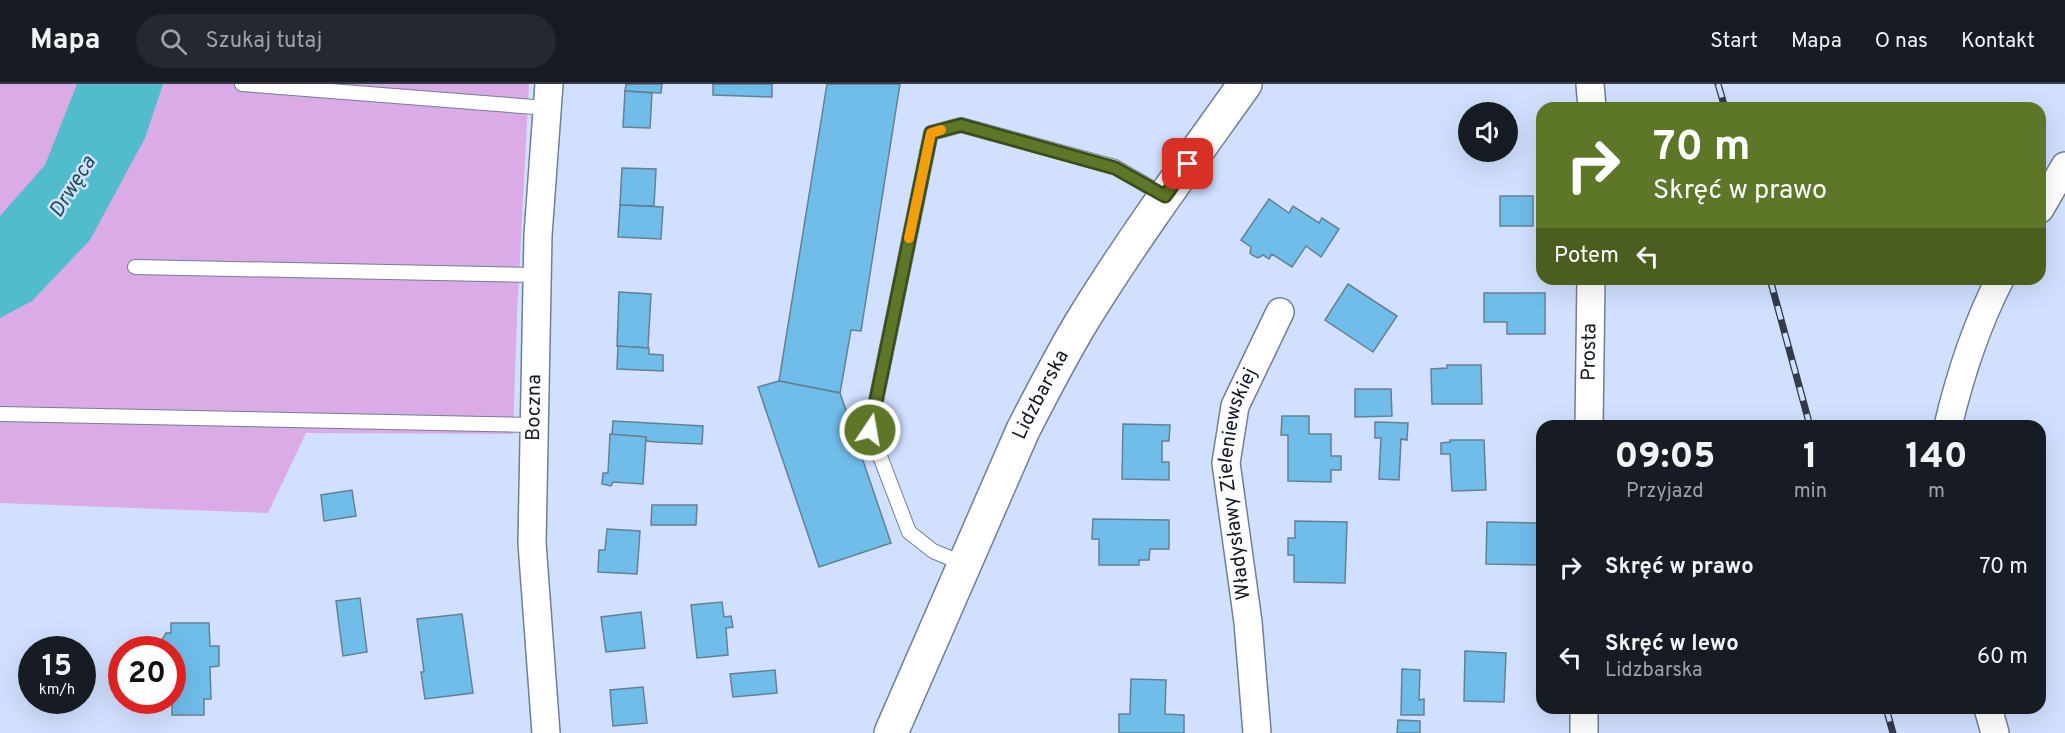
<!DOCTYPE html>
<html lang="pl">
<meta charset="utf-8">
<style>
:root{--surface:#171b24;--page:#242831;--text:#f1f3f6;--muted:#9ea1a6;--line:#363941}
body{margin:0;font-family:Overpass,sans-serif;background:var(--page);color:var(--text);height:100vh;display:flex;flex-direction:column;font-size:22px;white-space:nowrap}
*{box-sizing:border-box;margin:0}
p{font-size:20px;color:var(--muted)}
.icon{flex:none;width:33px;height:33px;fill:none;stroke:currentColor;stroke-width:2;stroke-linecap:round;stroke-linejoin:round}
.map{position:relative;flex:1;overflow:hidden}
.sheet{position:absolute;left:1536px;top:336px;width:510px;height:294px;display:flex;flex-direction:column;background:var(--surface);border-radius:18px;box-shadow:0 6px 24px #0002}
.sheet>*{flex:none}
.guide{position:absolute;left:1536px;top:18px;width:510px;height:183px;border-radius:18px;box-shadow:0 6px 24px #0002;background:#5e7628;color:#fff;overflow:hidden}
.fabs{position:absolute;left:1458px;top:18px;display:grid;gap:12px}
.fabs a{display:grid;place-items:center;width:60px;height:60px;border-radius:50%;background:var(--surface);box-shadow:0 6px 24px #0002;font-size:30px}
.speed{position:absolute;left:18px;top:552px;display:flex;gap:12px;font-size:30px;font-weight:700;text-align:center}
.speed>*{display:grid;place-content:center;width:78px;height:78px;border-radius:50%;background:var(--surface);box-shadow:0 6px 24px #0002;line-height:1}
.speed small{font-size:15px;font-weight:400}
.speed .limit{border:9px solid #d22;background:#fff;color:#111}
.pin{position:absolute;display:grid;place-items:center;width:51px;height:51px;color:#fff;margin:-26px;border-radius:12px;box-shadow:0 3px 9px #0006}
.me{position:absolute;width:66px;margin:-33px;rotate:12deg;stroke-linejoin:round;filter:drop-shadow(0 0 4px #0008)}
.turn{display:flex;align-items:center;gap:21px;height:126px;padding:0 18px;font-size:27px}
.turn .icon{width:78px;height:78px;stroke-width:2.5}
.turn b{display:block;font-size:42px;line-height:51px}
.then{display:flex;align-items:center;height:57px;padding:0 18px;background:#0003;gap:12px;font-size:22px}
.eta{display:flex;justify-content:space-evenly;align-items:center;height:102px;text-align:center}
.eta b{font-size:36px;font-weight:800;line-height:42px}
ul{padding:0;list-style:none}
li{display:flex;align-items:center;gap:18px;height:90px;padding:0 18px}
li div{flex:1}
li b{display:block;font-size:22px}
li em{font-style:normal}
header{display:flex;align-items:center;gap:36px;box-sizing:border-box;height:84px;padding:0 30px;background:var(--surface);border-bottom:2px solid var(--line)}
header strong{font-size:28px}
nav{display:flex;gap:33px;margin-inline-start:auto;font-size:21px}
.search{width:420px;height:54px;background:var(--page);display:flex;align-items:center;gap:15px;box-sizing:border-box;padding:0 21px;border-radius:33px;color:var(--muted);font-size:22px}
.map>svg:first-child{display:block}
.green{fill:#daabe6}
.water{fill:#51bdcc}
.building{fill:#70bdea;stroke:#638194;stroke-width:1.5}
.lines{fill:none;stroke-linecap:round;stroke-linejoin:round}
.service-casing{stroke:#707e99;stroke-width:16}
.minor-casing{stroke:#707e99;stroke-width:30}
.secondary-casing{stroke:#707e99;stroke-width:36}
.service{stroke:#fff;stroke-width:14}
.minor{stroke:#fff;stroke-width:27}
.secondary{stroke:#fff;stroke-width:33}
.rail-casing{stroke:#333a48;stroke-width:7}
.rail{stroke:#d0e0fe;stroke-width:4.5;stroke-dasharray:14;stroke-linecap:butt}
.route-casing{stroke:#3d4d1a;stroke-width:15}
.route{stroke:#5e7628;stroke-width:10}
.slow{stroke:#f59e0b;stroke-width:10}
.labels{text-anchor:middle;dominant-baseline:central;stroke-width:5;stroke-linejoin:round;paint-order:stroke}
.street-label{font-size:20px;fill:#141924;stroke:#d0e0fe}
.water-label{font-size:21px;font-style:italic;fill:#1d4d54;stroke:#d0e0fe}
</style>
<header>
<strong>Mapa</strong>
<div class="search"><svg class="icon" aria-label="search" viewBox="0 0 24 24"><circle cx="10" cy="10" r="6"/><path d="M15 15l6 6"/></svg>Szukaj tutaj</div>
<nav><a>Start</a><a>Mapa</a><a>O nas</a><a>Kontakt</a></nav>
</header>
<div class="map">
<svg width="2065" height="649" viewBox="0 0 2065 649">
<rect width="100%" height="100%" fill="#d0e0fe"/>
<path class="green" d="M0,0H529L517,231L513,350L306,349L268,429L0,419Z"/>
<path class="water" d="M77,0H163L145,54L90,156L32,217L0,234V132L45,81Z"/>
<g class="building">
<path d="M626,0H662L661,9L625,7Z"/>
<path d="M713,0H772V13L713,11Z"/>
<path d="M827,0H900L861,247L851,246L840,309L779,297Z"/>
<path d="M625,7L652,9L650,44L623,43Z"/>
<path d="M622,84L656,85L654,122L620,121Z"/>
<rect x="1500" y="112" width="33" height="30"/>
<path d="M1269,115L1289,129L1293,122L1319,139L1322,134L1339,145L1321,173L1306,162L1292,183L1272,170L1269,175L1263,171L1258,174L1252,171L1250,169L1251,163L1241,156Z"/>
<path d="M620,121L663,123L661,155L618,153Z"/>
<path d="M1348,200L1397,232L1373,268L1325,236Z"/>
<path d="M619,208L651,210L648,264L617,262Z"/>
<path d="M1484,209H1545V250H1507V238H1484Z"/>
<path d="M618,262L649,264V270L663,271V287L617,285Z"/>
<path d="M1447,281H1481L1482,320H1432L1431,285L1447,284Z"/>
<path d="M779,297L840,309L891,459L819,483L758,303Z"/>
<path d="M1355,305H1391L1392,332L1355,333Z"/>
<path d="M1282,332H1309V350H1331V372H1341V386H1331V398L1288,397V351H1281Z"/>
<path d="M613,337L703,342L702,360L657,358L646,357V353L612,351Z"/>
<path d="M1375,338L1408,339L1407,356L1401,355L1399,396L1379,395L1381,354H1375Z"/>
<path d="M1123,340L1170,341L1169,357H1162V378H1169V396L1122,395Z"/>
<path d="M610,350L646,353L643,400L613,398L611,402L602,400L603,389H608Z"/>
<path d="M1450,356H1484L1486,406L1452,407L1450,370H1441V359L1450,358Z"/>
<path d="M352,406L356,432L324,437L321,411Z"/>
<path d="M652,421H697L696,441H651Z"/>
<path d="M1093,435L1169,436V465H1150L1149,476H1139V481H1099V455H1092Z"/>
<path d="M1295,437L1347,438L1345,499L1294,498V471H1288V454H1295Z"/>
<path d="M1487,438L1542,439V481L1486,480Z"/>
<path d="M607,445L640,447L637,490L598,488L599,466H605Z"/>
<path d="M360,514L367,568L343,572L336,517Z"/>
<path d="M722,518L724,533L731,532L733,543L726,544L728,571L697,574L691,521Z"/>
<path d="M641,528L645,564L606,568L601,533Z"/>
<path d="M462,530L473,609L425,615L421,588H424L417,535Z"/>
<path d="M171,539H209L210,562H219V582L210,583L211,615H204V631H172V566H161V558L166,549H171Z"/>
<path d="M1465,567L1506,569L1504,618L1464,617Z"/>
<path d="M1402,585L1420,586L1419,616L1424,615V631H1401Z"/>
<path d="M775,586L777,609L733,613L730,590Z"/>
<path d="M1131,595L1166,596L1165,630L1184,631V649H1119V630H1130Z"/>
<path d="M643,603L647,639L613,642L610,606Z"/>
<path d="M1398,636L1420,637V649H1397Z"/>
</g>
<g class="lines">
<g class="service-casing">
<g id="service">
<path d="M242,0L547,24"/>
<path d="M135,183L537,191"/>
<path d="M0,330L534,341"/>
<path d="M964,480L933,467L909,448L870,346L931,49L961,41L1115,83L1165,112"/>
</g>
</g>
<g class="minor-casing">
<g id="minor">
<path d="M1590,0L1592,24"/>
<path d="M2040,125L2065,82"/>
<path id="s1" d="M1589,342L1591,195"/>
<path d="M1948,342C1960,291 1976,242 2000,195"/>
<path d="M1988,624L1995,649"/>
<path id="s2" d="M546,649L532,459L538,151L549,0"/>
<path id="s3" d="M1257,649L1248,538L1226,379L1235,322L1280,228"/>
<path d="M1584,649V624"/>
</g>
</g>
<g class="secondary-casing">
<g id="secondary">
<path id="s4" d="M891,649L1023,346C1042,309 1062,270 1084,234C1134,153 1190,77 1245,0"/>
</g>
</g>
<use href="#service" class="service"/>
<use href="#minor" class="minor"/>
<use href="#secondary" class="secondary"/>
<g class="rail-casing">
<g id="rail">
<path d="M1718,0L1725,24"/>
<path d="M1770,195L1810,342"/>
<path d="M1886,624L1893,649"/>
</g>
</g>
<use href="#rail" class="rail"/>
</g>
<g class="lines">
<g class="route-casing">
<path id="route" d="M870,346L931,49L961,41L1115,84L1165,112L1188,80"/>
</g>
<use href="#route" class="route"/>
<path class="slow" d="M909,154L931,49L941,46"/>
</g>
<g class="labels">
<g class="street-label">
<text stroke="none"><textPath href="#s1" startOffset="74">Prosta</textPath></text>
<text stroke="none"><textPath href="#s4" startOffset="370">Lidzbarska</textPath></text>
<text stroke="none"><textPath href="#s2" startOffset="326">Boczna</textPath></text>
<text stroke="none"><textPath href="#s3" startOffset="252">Władysławy Zieleniewskiej</textPath></text>
</g>
<g class="water-label">
<text transform="translate(73 103) rotate(-58)">Drwęca</text>
</g>
</g>
</svg>
<div class="fabs">
<a><svg class="icon" aria-label="sound" viewBox="0 0 24 24"><path d="M4 9h4l5-4v14l-5-4H4zM17 9q2 3 0 6"/></svg></a>
</div>
<div class="speed"><div>15<small>km/h</small></div><div class="limit">20</div></div>
<div class="pin" style="left:1188px;top:80px;background:#d93025"><svg class="icon" aria-label="arrive" viewBox="0 0 24 24"><path d="M6 21V4h12l-3 4 3 4H6"/></svg></div>
<svg class="me" style="left:870px;top:346px" viewBox="-20 -20 40 40"><circle r="17" fill="#5e7628" stroke="#fff" stroke-width="3"/><path d="M0-11L8 9 0 5-8 9z" fill="#fff"/></svg>
<div class="guide">
<div class="turn"><svg class="icon" aria-label="right" viewBox="0 0 24 24"><path d="M7 20v-9h11M14 6l5 5-5 5"/></svg><div><b>70 m</b>Skręć w prawo</div></div>
<div class="then">Potem<svg class="icon" aria-label="left" viewBox="0 0 24 24"><path d="M17 20v-9H6M10 6l-5 5 5 5"/></svg></div>
</div>
<section class="sheet">
<div class="eta">
<div><b>09:05</b><p>Przyjazd</p></div>
<div><b>1</b><p>min</p></div>
<div><b>140</b><p>m</p></div>
</div>
<ul>
<li><svg class="icon" aria-label="right" viewBox="0 0 24 24"><path d="M7 20v-9h11M14 6l5 5-5 5"/></svg><div><b>Skręć w prawo</b></div><em>70 m</em></li>
<li><svg class="icon" aria-label="left" viewBox="0 0 24 24"><path d="M17 20v-9H6M10 6l-5 5 5 5"/></svg><div><b>Skręć w lewo</b><p>Lidzbarska</p></div><em>60 m</em></li>
</ul>
</section>
</div>
